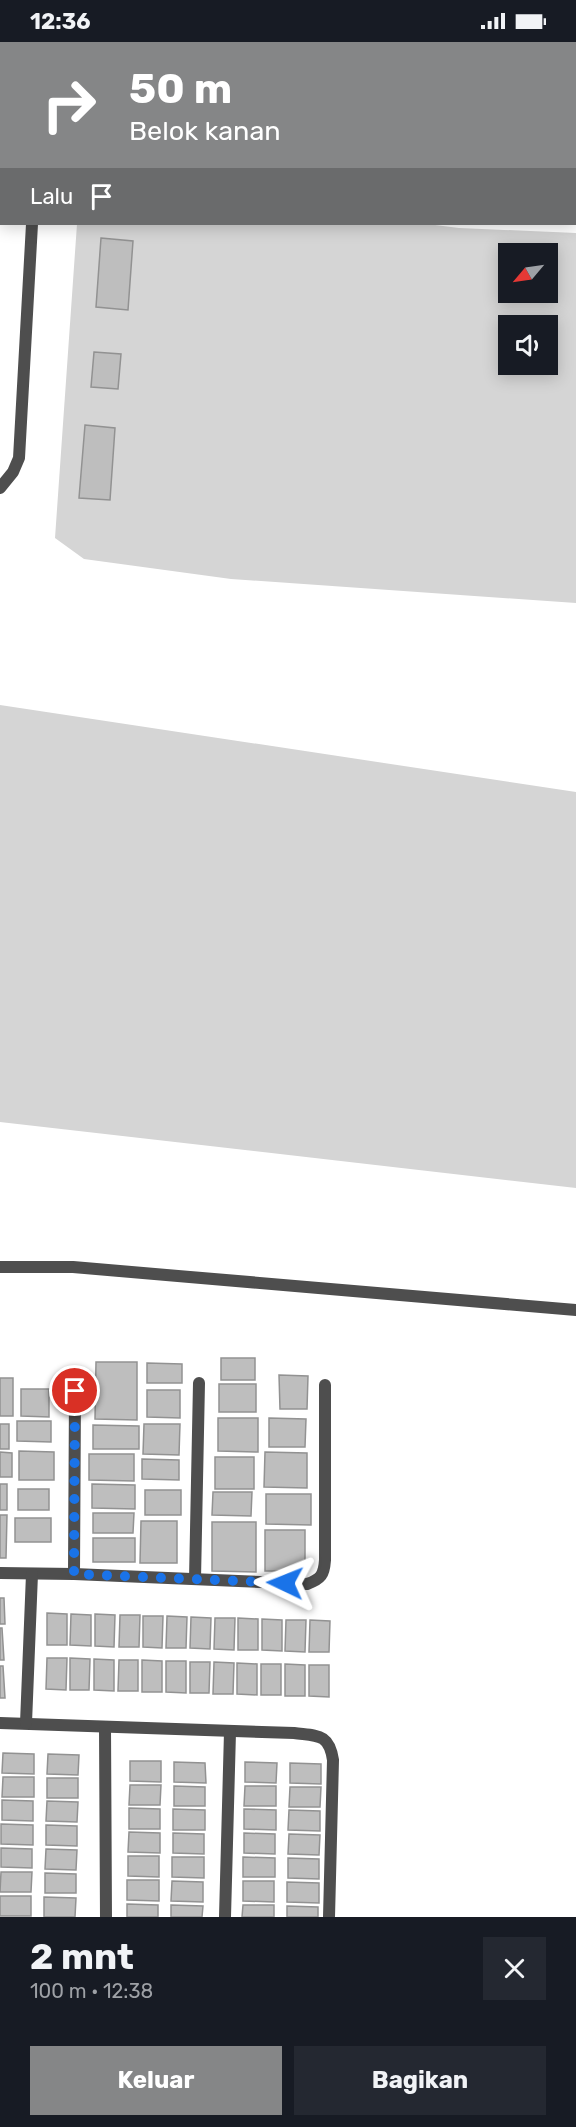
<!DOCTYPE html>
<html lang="id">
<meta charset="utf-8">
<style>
:root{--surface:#171b24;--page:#242831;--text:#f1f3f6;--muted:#9ea1a6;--accent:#858687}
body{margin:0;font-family:Rubik,sans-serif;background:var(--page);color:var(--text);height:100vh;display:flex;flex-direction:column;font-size:22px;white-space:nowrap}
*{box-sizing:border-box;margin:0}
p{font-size:20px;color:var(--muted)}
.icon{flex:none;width:33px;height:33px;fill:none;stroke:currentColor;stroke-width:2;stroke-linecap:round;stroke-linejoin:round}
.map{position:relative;height:1875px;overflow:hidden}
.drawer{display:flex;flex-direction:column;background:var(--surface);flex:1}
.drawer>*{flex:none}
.guide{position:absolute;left:0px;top:0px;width:576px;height:183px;box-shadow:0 3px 15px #0003;background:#858687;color:#fff;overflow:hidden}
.needle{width:39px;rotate:241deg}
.buttons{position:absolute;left:498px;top:201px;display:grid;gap:12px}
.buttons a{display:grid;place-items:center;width:60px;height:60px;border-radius:0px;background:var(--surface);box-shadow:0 3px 15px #0003;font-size:30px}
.pin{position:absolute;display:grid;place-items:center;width:51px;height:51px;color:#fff;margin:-26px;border:3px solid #fff;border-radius:50%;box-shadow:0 2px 6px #0007}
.me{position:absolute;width:66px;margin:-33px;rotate:272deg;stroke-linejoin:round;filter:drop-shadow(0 0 4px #0008)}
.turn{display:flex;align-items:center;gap:21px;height:126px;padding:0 30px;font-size:27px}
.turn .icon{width:78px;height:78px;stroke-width:2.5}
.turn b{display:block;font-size:42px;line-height:51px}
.then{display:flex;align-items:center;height:57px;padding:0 30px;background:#0003;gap:12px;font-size:22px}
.round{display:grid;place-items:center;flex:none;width:63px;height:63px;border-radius:0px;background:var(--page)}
.head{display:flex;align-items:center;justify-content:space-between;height:102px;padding:0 30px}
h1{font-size:36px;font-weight:700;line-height:45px}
.primary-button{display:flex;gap:12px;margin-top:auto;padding:12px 30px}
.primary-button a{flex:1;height:69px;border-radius:0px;background:var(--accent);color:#fff;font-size:24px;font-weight:700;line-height:69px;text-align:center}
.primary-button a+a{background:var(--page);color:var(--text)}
.status{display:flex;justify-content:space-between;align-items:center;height:42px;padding:0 30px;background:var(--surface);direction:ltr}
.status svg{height:16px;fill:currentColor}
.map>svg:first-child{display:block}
.green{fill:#d5d5d5;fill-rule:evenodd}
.building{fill:#bebebe;stroke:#929292;stroke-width:1.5}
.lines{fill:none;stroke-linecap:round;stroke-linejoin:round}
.lane{stroke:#4e4e4e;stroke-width:12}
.street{stroke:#4e4e4e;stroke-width:12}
.route{stroke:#1a73e8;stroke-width:10;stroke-dasharray:0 18}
</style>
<div class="status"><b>12:36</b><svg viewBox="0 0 49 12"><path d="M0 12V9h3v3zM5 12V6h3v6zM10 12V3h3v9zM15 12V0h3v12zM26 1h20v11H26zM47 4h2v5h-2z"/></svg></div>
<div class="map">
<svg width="576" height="1875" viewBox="0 0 576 1875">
<rect width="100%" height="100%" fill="#fff"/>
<g class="green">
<path d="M77,182H427L459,186L576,191V561L231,537L84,517L55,496ZM508,212H548V250H508ZM508,284H548V322H508Z"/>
<path d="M0,663L576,750V1146L0,1080Z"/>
</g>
<g class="building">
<path d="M101,196L133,199L128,268L96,265Z"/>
<path d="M94,310L121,312L118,347L91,345Z"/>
<path d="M85,383L115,386L110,458L79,456Z"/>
<rect x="221" y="1316" width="34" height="22"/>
<path d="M96,1320H137V1378L95,1377Z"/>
<path d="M147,1321L182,1322V1341H147Z"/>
<path d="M279,1333L308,1334L307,1367H280Z"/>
<rect x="0" y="1336" width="13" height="38"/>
<rect x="219" y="1342" width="37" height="28"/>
<path d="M21,1347H49V1375L21,1374Z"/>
<path d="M147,1348H180V1376L147,1375Z"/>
<path d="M218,1376H258V1410L218,1409Z"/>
<path d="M269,1376L306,1377L305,1405H269Z"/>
<path d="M17,1379H51V1400L17,1399Z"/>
<rect x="0" y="1382" width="9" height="25"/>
<path d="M144,1382H180L179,1413L143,1412Z"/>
<path d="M93,1383L139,1384V1407H93Z"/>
<path d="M19,1409L54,1410V1438H19Z"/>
<path d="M0,1410L12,1411V1435H0Z"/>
<path d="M265,1410L307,1411V1446L264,1445Z"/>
<path d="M89,1412H134V1439L89,1438Z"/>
<rect x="215" y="1415" width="39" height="32"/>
<path d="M142,1417L179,1418V1438L142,1437Z"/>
<rect x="0" y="1442" width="7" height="26"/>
<path d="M92,1442L135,1443V1467L92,1466Z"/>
<rect x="18" y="1447" width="31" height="21"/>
<rect x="145" y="1448" width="36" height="25"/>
<path d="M213,1450H252L251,1474L212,1473Z"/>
<path d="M266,1452H311V1483L266,1482Z"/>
<path d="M93,1471H134L133,1491H93Z"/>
<path d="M0,1473H7L6,1516H0Z"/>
<rect x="15" y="1476" width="36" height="24"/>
<path d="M141,1479H177V1521H140Z"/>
<path d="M212,1480H256V1530L212,1529Z"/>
<rect x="265" y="1488" width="40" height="41"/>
<rect x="93" y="1496" width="42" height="24"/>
<path d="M0,1556H4L5,1582H0Z"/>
<path d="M47,1571L67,1572V1603H47Z"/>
<path d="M71,1572L91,1573V1604L70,1603Z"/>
<path d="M95,1572L115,1573L114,1605L95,1604Z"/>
<path d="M120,1573H140L139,1605H119Z"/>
<path d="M143,1574H163L162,1606L143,1605Z"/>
<path d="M167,1574L187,1575L186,1606H166Z"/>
<path d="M191,1575L211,1576L210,1607L190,1606Z"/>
<path d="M215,1576H235L234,1608L214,1607Z"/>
<path d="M238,1576L258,1577V1608H238Z"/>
<path d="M262,1577L282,1578V1609L262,1608Z"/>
<path d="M286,1578H306L305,1610L285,1609Z"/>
<path d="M310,1578L330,1579L329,1610H309Z"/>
<path d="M0,1586H2L4,1618H0Z"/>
<path d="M47,1616H67L66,1648L46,1647Z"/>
<path d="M70,1616L90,1617L89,1648H70Z"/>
<path d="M94,1617L114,1618V1649L94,1648Z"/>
<path d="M119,1618H138V1649H118Z"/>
<path d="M142,1618L162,1619V1650H142Z"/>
<path d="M166,1619H186V1651L166,1650Z"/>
<path d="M190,1620H210L209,1651H190Z"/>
<path d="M214,1620L234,1621L233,1652H213Z"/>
<path d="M237,1621L257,1622V1653L237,1652Z"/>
<rect x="261" y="1622" width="20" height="31"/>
<path d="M285,1622L305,1623V1654H285Z"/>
<path d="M309,1623H329V1655L309,1654Z"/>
<path d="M0,1624H3L5,1656H0Z"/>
<path d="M3,1711L34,1712V1732L2,1731Z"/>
<path d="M48,1712L79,1713L78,1733L47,1732Z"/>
<path d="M130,1719H161V1740L130,1739Z"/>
<path d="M174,1720L205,1721L206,1741L174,1740Z"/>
<path d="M245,1720L277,1721L276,1741L245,1740Z"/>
<path d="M290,1721L321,1722V1742L290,1741Z"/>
<path d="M3,1735H34V1755H2Z"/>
<rect x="47" y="1736" width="31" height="20"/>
<path d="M130,1743H161L160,1763H129Z"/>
<path d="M174,1744L205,1745V1764H174Z"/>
<path d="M245,1744H276V1764H244Z"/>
<path d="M290,1745H321L320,1765H289Z"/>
<path d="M2,1758L33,1759V1779L2,1778Z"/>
<path d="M47,1759L78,1760L77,1780L46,1779Z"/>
<path d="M129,1766L160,1767V1787H129Z"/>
<path d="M173,1767L205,1768V1788H173Z"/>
<path d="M244,1767L276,1768V1788L244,1787Z"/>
<path d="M289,1768L320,1769V1789L288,1788Z"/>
<path d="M1,1782L33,1783V1803L1,1802Z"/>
<path d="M46,1783L77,1784V1804L46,1803Z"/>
<path d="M129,1790L160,1791V1811L128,1810Z"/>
<path d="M173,1791L204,1792V1812L173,1811Z"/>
<path d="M244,1791L275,1792V1812L244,1811Z"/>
<path d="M289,1792L320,1793L319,1813L288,1812Z"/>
<path d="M1,1806L32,1807V1826L1,1825Z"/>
<path d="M46,1807L77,1808L76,1828L45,1827Z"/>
<path d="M128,1814H159V1835L128,1834Z"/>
<path d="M172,1815H204V1836L172,1835Z"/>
<path d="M243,1815L275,1816V1835H243Z"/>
<path d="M288,1816L319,1817V1837L288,1836Z"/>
<path d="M1,1830H32L31,1850H0Z"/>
<path d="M45,1831L76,1832V1851H45Z"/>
<path d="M127,1838H159V1859L127,1858Z"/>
<path d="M172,1839L203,1840V1860L171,1859Z"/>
<path d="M243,1839H274V1860L243,1859Z"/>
<path d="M287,1840L319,1841V1861L287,1860Z"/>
<rect x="0" y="1854" width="31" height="20"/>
<path d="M44,1855L76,1856L75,1875H44Z"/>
<path d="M127,1862L158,1863V1875H127Z"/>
<path d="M171,1863L203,1864L202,1875H171Z"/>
<path d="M243,1863H274V1875H242Z"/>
<path d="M287,1864L318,1865V1875H287Z"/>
</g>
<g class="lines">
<g class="lane">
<path d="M0,446L13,430L19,416L32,182"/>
<path d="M0,1225H73L576,1268"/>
</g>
<g class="street">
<path d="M0,1531L74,1532L307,1542C321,1537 324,1533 325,1518V1343"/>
<path d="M74,1532L75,1349"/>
<path d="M195,1537L199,1341"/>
<path d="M0,1681L294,1691C317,1694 329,1691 333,1718L329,1875"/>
<path d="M26,1681L32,1532"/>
<path d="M105,1685L106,1875"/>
<path d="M225,1875L230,1690"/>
</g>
</g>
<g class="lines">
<path class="route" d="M75,1349L74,1532L285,1541"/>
</g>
</svg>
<div class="buttons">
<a><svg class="needle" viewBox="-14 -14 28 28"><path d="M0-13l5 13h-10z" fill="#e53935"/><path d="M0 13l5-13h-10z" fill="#9ea1a6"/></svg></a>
<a><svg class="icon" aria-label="sound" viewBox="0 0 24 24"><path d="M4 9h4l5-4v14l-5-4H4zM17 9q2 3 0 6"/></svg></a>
</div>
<div class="pin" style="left:75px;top:1349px;background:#d93025"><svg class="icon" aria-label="arrive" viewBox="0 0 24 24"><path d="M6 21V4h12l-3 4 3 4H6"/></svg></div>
<svg class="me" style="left:285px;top:1541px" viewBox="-20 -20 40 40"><path d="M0-17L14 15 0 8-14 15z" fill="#1a73e8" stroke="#fff" stroke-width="4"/></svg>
<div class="guide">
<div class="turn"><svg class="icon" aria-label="right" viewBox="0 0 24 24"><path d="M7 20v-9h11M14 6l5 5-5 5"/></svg><div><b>50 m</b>Belok kanan</div></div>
<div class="then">Lalu<svg class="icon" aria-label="arrive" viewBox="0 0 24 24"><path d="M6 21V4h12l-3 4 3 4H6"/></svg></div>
</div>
</div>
<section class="drawer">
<div class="head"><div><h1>2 mnt</h1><p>100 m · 12:38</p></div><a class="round"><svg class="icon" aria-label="close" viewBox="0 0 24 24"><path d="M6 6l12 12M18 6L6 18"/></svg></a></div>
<div class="primary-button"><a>Keluar</a><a>Bagikan</a></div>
</section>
